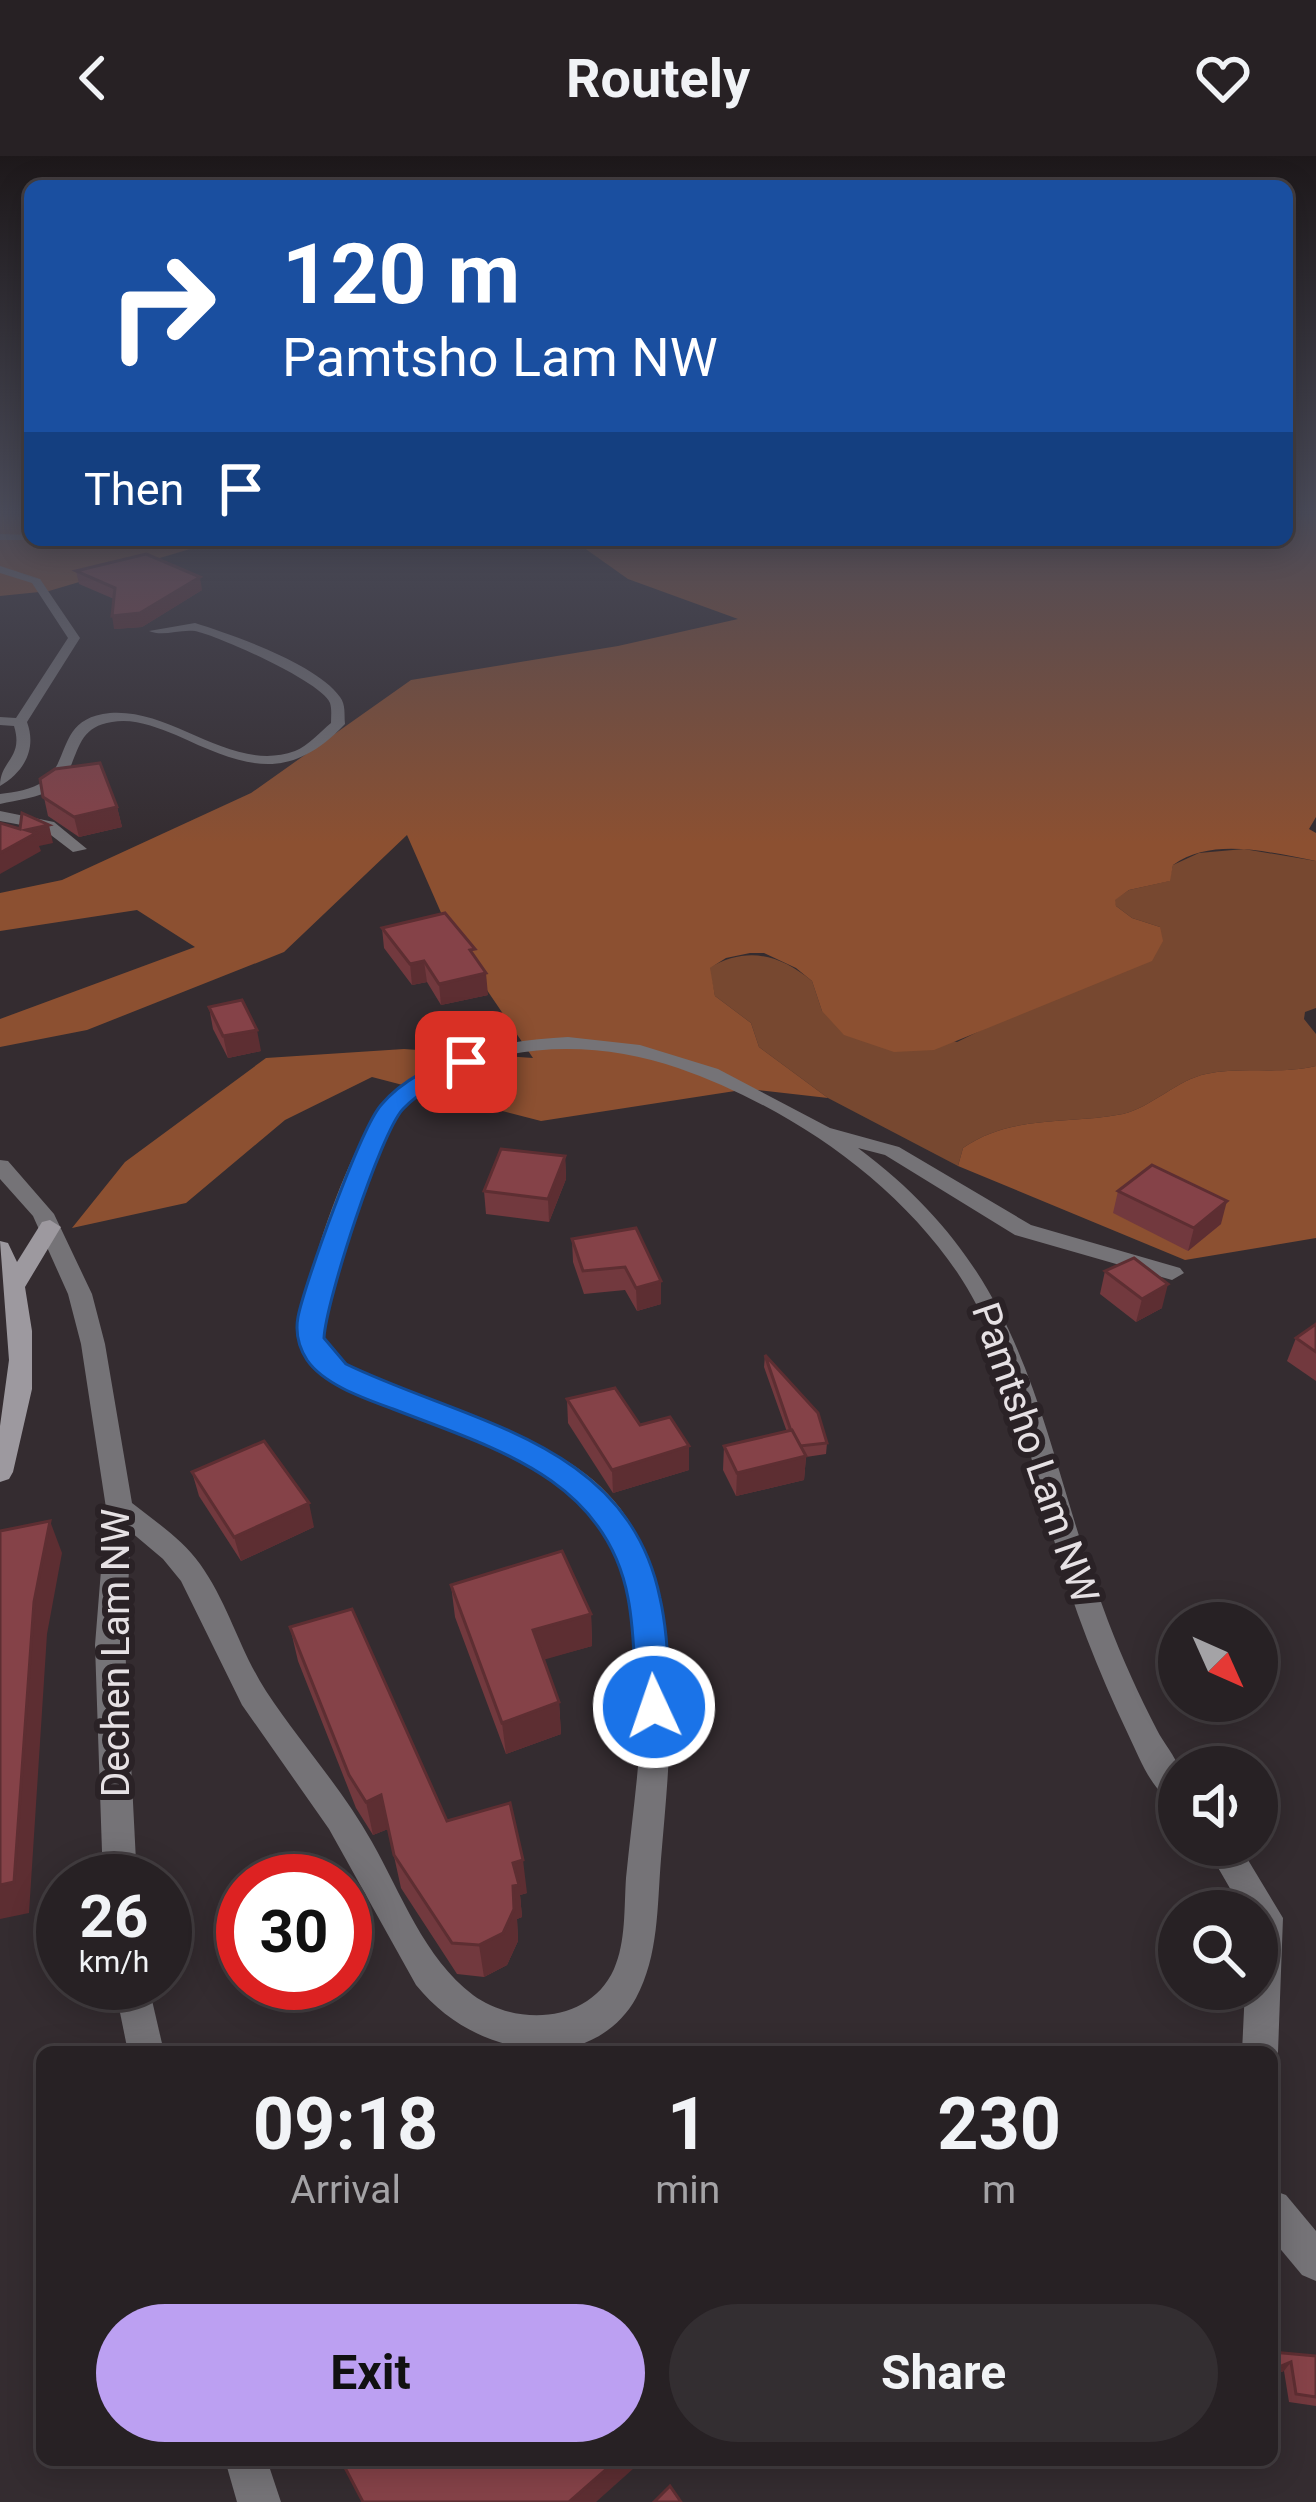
<!DOCTYPE html>
<style>
:root{--surface:#272124;--page:#332e31;--text:#f1f3f6;--muted:#a4a3a6;--line:#433e41;--accent:#bca0f2}
body{margin:0;font-family:Roboto,sans-serif;background:var(--page);color:var(--text);height:100vh;display:flex;flex-direction:column;font-size:45px;white-space:nowrap}
*{box-sizing:border-box;margin:0}
p{font-size:39px;color:var(--muted)}
.icon{flex:none;width:66px;height:66px;fill:none;stroke:currentColor;stroke-width:2;stroke-linecap:round;stroke-linejoin:round}
.map{position:relative;flex:1;overflow:hidden}
.side{position:absolute;left:36px;top:1890px;width:1242px;height:420px;display:flex;flex-direction:column;background:var(--surface);border-radius:18px;box-shadow:0 6px 30px #0003,0 0 0 3px var(--line)}
.side>*{flex:none}
.hud{position:absolute;left:24px;top:24px;width:1269px;height:366px;border-radius:18px;box-shadow:0 6px 30px #0003,0 0 0 3px var(--line);background:#1a4fa0;color:#fff;overflow:hidden}
.needle{width:78px;rotate:135deg}
.fabs{position:absolute;left:1158px;top:1446px;display:grid;gap:24px}
.fabs a{display:grid;place-items:center;width:120px;height:120px;border-radius:50%;background:var(--surface);box-shadow:0 6px 30px #0003,0 0 0 3px var(--line);font-size:60px}
.speed{position:absolute;left:36px;top:1698px;display:flex;gap:24px;font-size:60px;font-weight:700;text-align:center}
.speed>*{display:grid;place-content:center;width:156px;height:156px;border-radius:50%;background:var(--surface);box-shadow:0 6px 30px #0003,0 0 0 3px var(--line);line-height:1}
.speed small{font-size:30px;font-weight:400}
.speed .limit{border:18px solid #d22;background:#fff;color:#111}
.pin{position:absolute;display:grid;place-items:center;width:102px;height:102px;color:#fff;margin:-51px;border-radius:24px;box-shadow:0 6px 18px #0006}
.me{position:absolute;width:132px;margin:-66px;rotate:357deg;stroke-linejoin:round;filter:drop-shadow(0 0 9px #0008)}
.turn{display:flex;align-items:center;gap:42px;height:252px;padding:0 60px;font-size:54px}
.turn .icon{width:156px;height:156px;stroke-width:2.5}
.turn b{display:block;font-size:84px;line-height:102px}
.then{display:flex;align-items:center;height:114px;padding:0 60px;background:#0003;gap:24px;font-size:45px}
.eta{display:flex;justify-content:space-evenly;align-items:center;height:204px;text-align:center}
.eta b{font-size:72px;font-weight:700;line-height:84px}
.primary-button{display:flex;gap:24px;margin-top:auto;padding:24px 60px}
.primary-button a{flex:1;height:138px;border-radius:72px;background:var(--accent);color:#111;font-size:48px;font-weight:700;line-height:138px;text-align:center}
.primary-button a+a{background:var(--page);color:var(--text)}
header{display:flex;justify-content:space-between;align-items:center;height:156px;padding:0 60px;background:var(--surface);font-size:54px;font-weight:700}
.map>svg:first-child{display:block}
.green{fill:#774830}
.forest{fill:#8c5031}
.lines{fill:none;stroke-linecap:round;stroke-linejoin:round}
.street{fill:#757377;fill-rule:evenodd}
.secondary{fill:#9d999f;fill-rule:evenodd}
.wall{fill:#72393e}
.shaded-wall{fill:#5d2e32}
.building{fill:#854248;stroke:#5d2e32;stroke-width:3}
.route{fill:#1a73e8;stroke:#114b97;stroke-width:3}
.labels{text-anchor:middle;dominant-baseline:central;stroke-width:12;stroke-linejoin:round;paint-order:stroke}
.street-label{font-size:39px;fill:#e6e1e4;stroke:#2a2226}
</style>
<header><svg class="icon" aria-label="back" viewBox="0 0 24 24"><path d="M15 5l-7 7 7 7"/></svg>Routely<svg class="icon" aria-label="heart" viewBox="0 0 24 24"><path d="M12 20l-8-8c-3-5 5-10 8-4 3-6 11-1 8 4z"/></svg></header>
<div class="map">
<svg width="1316" height="2346" viewBox="0 0 1316 2346">
<rect width="100%" height="100%" fill="#342c30"/>
<path class="green" d="M1244,693L1316,705V852L1305,856L1304,863L1316,878V910C1279,919 1242,910 1206,918C1177,924 1152,951 1123,958C1067,969 1012,958 963,992L958,1010L828,942L759,891L751,867L715,840L709,812C747,790 779,798 812,825L822,855L957,886L1010,860L1160,771L1132,762L1116,750L1114,744L1129,734L1169,725L1173,709L1199,697Z"/>
<g class="forest">
<path d="M0,359H30V384H294L190,393L49,435L0,440Z"/>
<path d="M1287,359H1316V661L1309,673L1316,677V705C1272,697 1213,680 1173,709L1170,725L1129,734L1115,744L1116,750L1132,762L1160,771L1163,785L1152,805L934,894L894,896L844,879L822,855L812,825L796,812L764,797H750L726,802L710,812L715,840L751,867L759,891L828,942L748,933L541,965L372,921L285,964L186,1047L72,1072L125,1006L266,902L404,893L533,902L453,784L407,679L284,796L87,874L0,891V863L195,791L137,754L0,775V737L62,724L251,637L411,524L618,490L738,463L628,423L573,384H1287Z"/>
<path d="M1316,910V1082L1185,1104L958,1010L963,992C1012,958 1067,969 1123,958C1152,951 1177,924 1206,918C1242,910 1279,919 1316,910Z"/>
</g>
<g class="lines">
<g class="street">
<path d="M0,378L30,379V384H34H0Z"/>
<path d="M252,384H272L266,387Z"/>
<path d="M0,410L40,423L80,482L27,566C37,593 24,616 0,630C0,604 24,602 14,570L0,569V561L16,562L68,482L32,427L0,417Z"/>
<path d="M195,467C233,479 317,508 340,541C346,549 344,558 345,568C287,629 244,610 176,579C156,571 134,562 112,566C69,572 82,612 54,632C39,642 17,644 0,648V638C14,636 32,634 44,625C71,605 57,562 110,557C174,552 232,618 295,595C308,590 320,576 331,567C331,560 332,554 330,547C322,526 219,480 195,475C179,473 163,481 149,475Z"/>
<path d="M0,655L54,666L87,693L73,696L43,673L0,665Z"/>
<path d="M568,881L640,889L718,913L830,972L899,991L1031,1069L1180,1112L1184,1117L1172,1124L1015,1079L885,999L858,992C1037,1125 1036,1275 1108,1465C1122,1502 1139,1539 1157,1574C1163,1586 1176,1601 1179,1613C1181,1624 1179,1639 1179,1650C1153,1639 1140,1603 1128,1578C1098,1515 1073,1451 1054,1384C1027,1294 1010,1195 957,1116C892,1021 786,950 678,912C595,883 490,884 417,938C380,966 367,1022 352,1064C343,1092 316,1162 327,1190C333,1204 354,1214 367,1221C477,1277 613,1279 653,1419C680,1512 669,1608 661,1703C657,1751 659,1799 636,1842C617,1877 578,1897 538,1894C488,1889 447,1867 416,1829L329,1673L242,1549L181,1425L163,1403L131,1376L125,1489L137,1725H103L95,1489L106,1352L81,1188L68,1138L33,1060L0,1023V1004L8,1005L54,1058L92,1138L105,1188L132,1347C156,1366 182,1383 200,1408C228,1447 240,1495 266,1535C300,1587 342,1632 372,1686C401,1737 424,1802 473,1839C517,1871 590,1867 614,1813C626,1786 624,1752 626,1722C636,1620 658,1507 622,1408C585,1305 474,1285 384,1249C360,1239 331,1228 315,1208C305,1196 300,1186 301,1171C304,1119 356,968 395,936C442,896 508,884 568,881Z"/>
<path d="M1205,1689H1239L1283,1762L1278,1896L1272,1909V1896H1242L1245,1833H1257V1755H1243Z"/>
<path d="M114,1827H148L164,1896H128Z"/>
<path d="M1272,2034L1286,2039L1316,2075V2125L1302,2119L1272,2083Z"/>
<path d="M225,2304H267L281,2346H237Z"/>
</g>
<path class="secondary" d="M50,1064L61,1071L25,1131L32,1175V1233L13,1316L9,1323L0,1326V1270L9,1204L0,1085L8,1087L17,1106L42,1066Z"/>
</g>
<g class="wall">
<path d="M76,415L202,434L142,471L114,473V443L79,428Z"/>
<path d="M40,623L117,651L122,671L79,681L48,660Z"/>
<path d="M382,772L475,802L488,839L441,849L427,826L412,829L384,792Z"/>
<path d="M209,851L261,895L228,902L213,873Z"/>
<path d="M565,1000L566,1023L549,1066L486,1058L484,1035Z"/>
<path d="M1118,1035L1221,1068L1188,1095L1113,1057Z"/>
<path d="M636,1072L661,1148L637,1155L625,1134L584,1138L573,1106L572,1083Z"/>
<path d="M1105,1115L1162,1152L1136,1166L1100,1138Z"/>
<path d="M1316,1168V1225L1287,1205L1296,1182Z"/>
<path d="M765,1199L827,1287L826,1298L806,1301L804,1324L736,1340L723,1314L724,1290L787,1276L764,1211Z"/>
<path d="M567,1243L640,1269L689,1314L613,1337L568,1267Z"/>
<path d="M192,1316L314,1371L241,1405L199,1340Z"/>
<path d="M451,1429L591,1458L592,1490L544,1503L559,1546L561,1578L506,1598L455,1461Z"/>
<path d="M290,1471L447,1665L527,1737L520,1739L522,1761L517,1763L518,1785L507,1809L484,1821L457,1818L401,1732L388,1673L373,1679L356,1652L298,1505Z"/>
<path d="M1272,2196L1316,2200V2250L1289,2246L1284,2215L1272,2219Z"/>
</g>
<g class="shaded-wall">
<path d="M200,421L202,434L142,471L114,473L112,460Z"/>
<path d="M117,651L122,671L79,681L74,661Z"/>
<path d="M49,669L53,687L39,690L41,695L0,718V697L26,674Z"/>
<path d="M424,805L427,826L412,829L410,808Z"/>
<path d="M486,817L488,839L441,849L439,828Z"/>
<path d="M257,874L261,895L228,902L223,880Z"/>
<path d="M565,1000L566,1023L549,1066L548,1043Z"/>
<path d="M1227,1045L1221,1068L1188,1095L1194,1072Z"/>
<path d="M661,1125V1148L637,1155L636,1132Z"/>
<path d="M1168,1128L1162,1152L1136,1166L1142,1143Z"/>
<path d="M689,1290V1314L613,1337L612,1314Z"/>
<path d="M806,1300L804,1324L736,1340L737,1317Z"/>
<path d="M309,1347L314,1371L241,1405L234,1381Z"/>
<path d="M50,1365L62,1397L47,1478L29,1757L0,1763V1729L34,1446Z"/>
<path d="M591,1458L592,1490L536,1506L533,1474Z"/>
<path d="M559,1546L561,1578L506,1598L502,1567Z"/>
<path d="M381,1639L388,1673L373,1679L366,1646Z"/>
<path d="M523,1704L527,1737L520,1739L522,1761L517,1763L518,1785L507,1809L484,1821L479,1789L513,1707Z"/>
<path d="M1291,2206L1284,2215L1272,2219V2214Z"/>
<path d="M617,2304H643L596,2346H569Z"/>
</g>
<g class="building">
<path d="M146,398L200,421L140,457L112,460L115,432L76,415Z"/>
<path d="M100,607L117,651L74,661L43,641L40,623L55,613Z"/>
<path d="M22,657L49,669L26,674L36,677L0,697V667L20,673Z"/>
<path d="M445,757L475,793L470,794L486,817L439,828L424,805L410,808L382,772Z"/>
<path d="M242,844L257,874L223,880L209,851Z"/>
<path d="M501,993L565,1000L548,1043L484,1035Z"/>
<path d="M1152,1009L1227,1045L1194,1072L1118,1035Z"/>
<path d="M636,1072L661,1125L636,1132L625,1111L583,1115L572,1083Z"/>
<path d="M1134,1102L1168,1128L1142,1143L1105,1115Z"/>
<path d="M1316,1168V1196L1296,1182Z"/>
<path d="M765,1199L818,1257L827,1287L800,1290L791,1275Z"/>
<path d="M615,1232L640,1269L670,1261L689,1290L612,1314L567,1243Z"/>
<path d="M792,1274L806,1300L737,1317L724,1290Z"/>
<path d="M264,1285L309,1347L234,1381L192,1316Z"/>
<path d="M50,1365L34,1446L14,1726L0,1729V1375Z"/>
<path d="M562,1395L591,1458L533,1474L559,1546L502,1567L451,1429Z"/>
<path d="M352,1453L447,1665L510,1647L523,1704L513,1707L519,1729L513,1730L514,1753L503,1777L479,1789L452,1787L394,1699L381,1639L366,1646L349,1619L290,1471Z"/>
<path d="M1272,2196L1316,2200V2241L1296,2238L1291,2206L1272,2214Z"/>
<path d="M341,2304H617L569,2346H363Z"/>
<path d="M670,2330L681,2346H654Z"/>
</g>
<linearGradient id="sky" x2="0" y2="1"><stop stop-color="#1d181a"/><stop offset="0.52" stop-color="#4a4b59"/><stop offset="1" stop-color="#4a4b59" stop-opacity="0"/></linearGradient>
<rect width="1316" height="687" fill="url(#sky)"/>
<path class="route" d="M466,899L474,901V910C448,922 423,932 403,953C380,978 326,1145 324,1182L346,1208C468,1267 628,1285 660,1442C668,1477 668,1515 671,1551L666,1562L654,1566L642,1562L637,1551C634,1516 635,1477 628,1442C606,1322 491,1291 393,1253C366,1243 324,1229 307,1204C298,1190 295,1177 298,1161C305,1126 361,972 381,949C402,924 436,907 466,899Z"/>
<g class="labels">
<g class="street-label">
<text transform="translate(1035 1297) rotate(71)">Pamtsho Lam NW</text>
<text transform="translate(116 1497) rotate(-90)">Dechen Lam NW</text>
</g>
</g>
</svg>
<div class="fabs">
<a><svg class="needle" viewBox="-14 -14 28 28"><path d="M0-13l5 13h-10z" fill="#e53935"/><path d="M0 13l5-13h-10z" fill="#a4a3a6"/></svg></a>
<a><svg class="icon" aria-label="sound" viewBox="0 0 24 24"><path d="M4 9h4l5-4v14l-5-4H4zM17 9q2 3 0 6"/></svg></a>
<a><svg class="icon" aria-label="search" viewBox="0 0 24 24"><circle cx="10" cy="10" r="6"/><path d="M15 15l6 6"/></svg></a>
</div>
<div class="speed"><div>26<small>km/h</small></div><div class="limit">30</div></div>
<div class="pin" style="left:466px;top:906px;background:#d93025"><svg class="icon" aria-label="arrive" viewBox="0 0 24 24"><path d="M6 21V4h12l-3 4 3 4H6"/></svg></div>
<svg class="me" style="left:654px;top:1551px" viewBox="-20 -20 40 40"><circle r="17" fill="#1a73e8" stroke="#fff" stroke-width="3"/><path d="M0-11L8 9 0 5-8 9z" fill="#fff"/></svg>
<div class="hud">
<div class="turn"><svg class="icon" aria-label="right" viewBox="0 0 24 24"><path d="M7 20v-9h11M14 6l5 5-5 5"/></svg><div><b>120 m</b>Pamtsho Lam NW</div></div>
<div class="then">Then<svg class="icon" aria-label="arrive" viewBox="0 0 24 24"><path d="M6 21V4h12l-3 4 3 4H6"/></svg></div>
</div>
<section class="side">
<div class="eta">
<div><b>09:18</b><p>Arrival</p></div>
<div><b>1</b><p>min</p></div>
<div><b>230</b><p>m</p></div>
</div>
<div class="primary-button"><a>Exit</a><a>Share</a></div>
</section>
</div>
